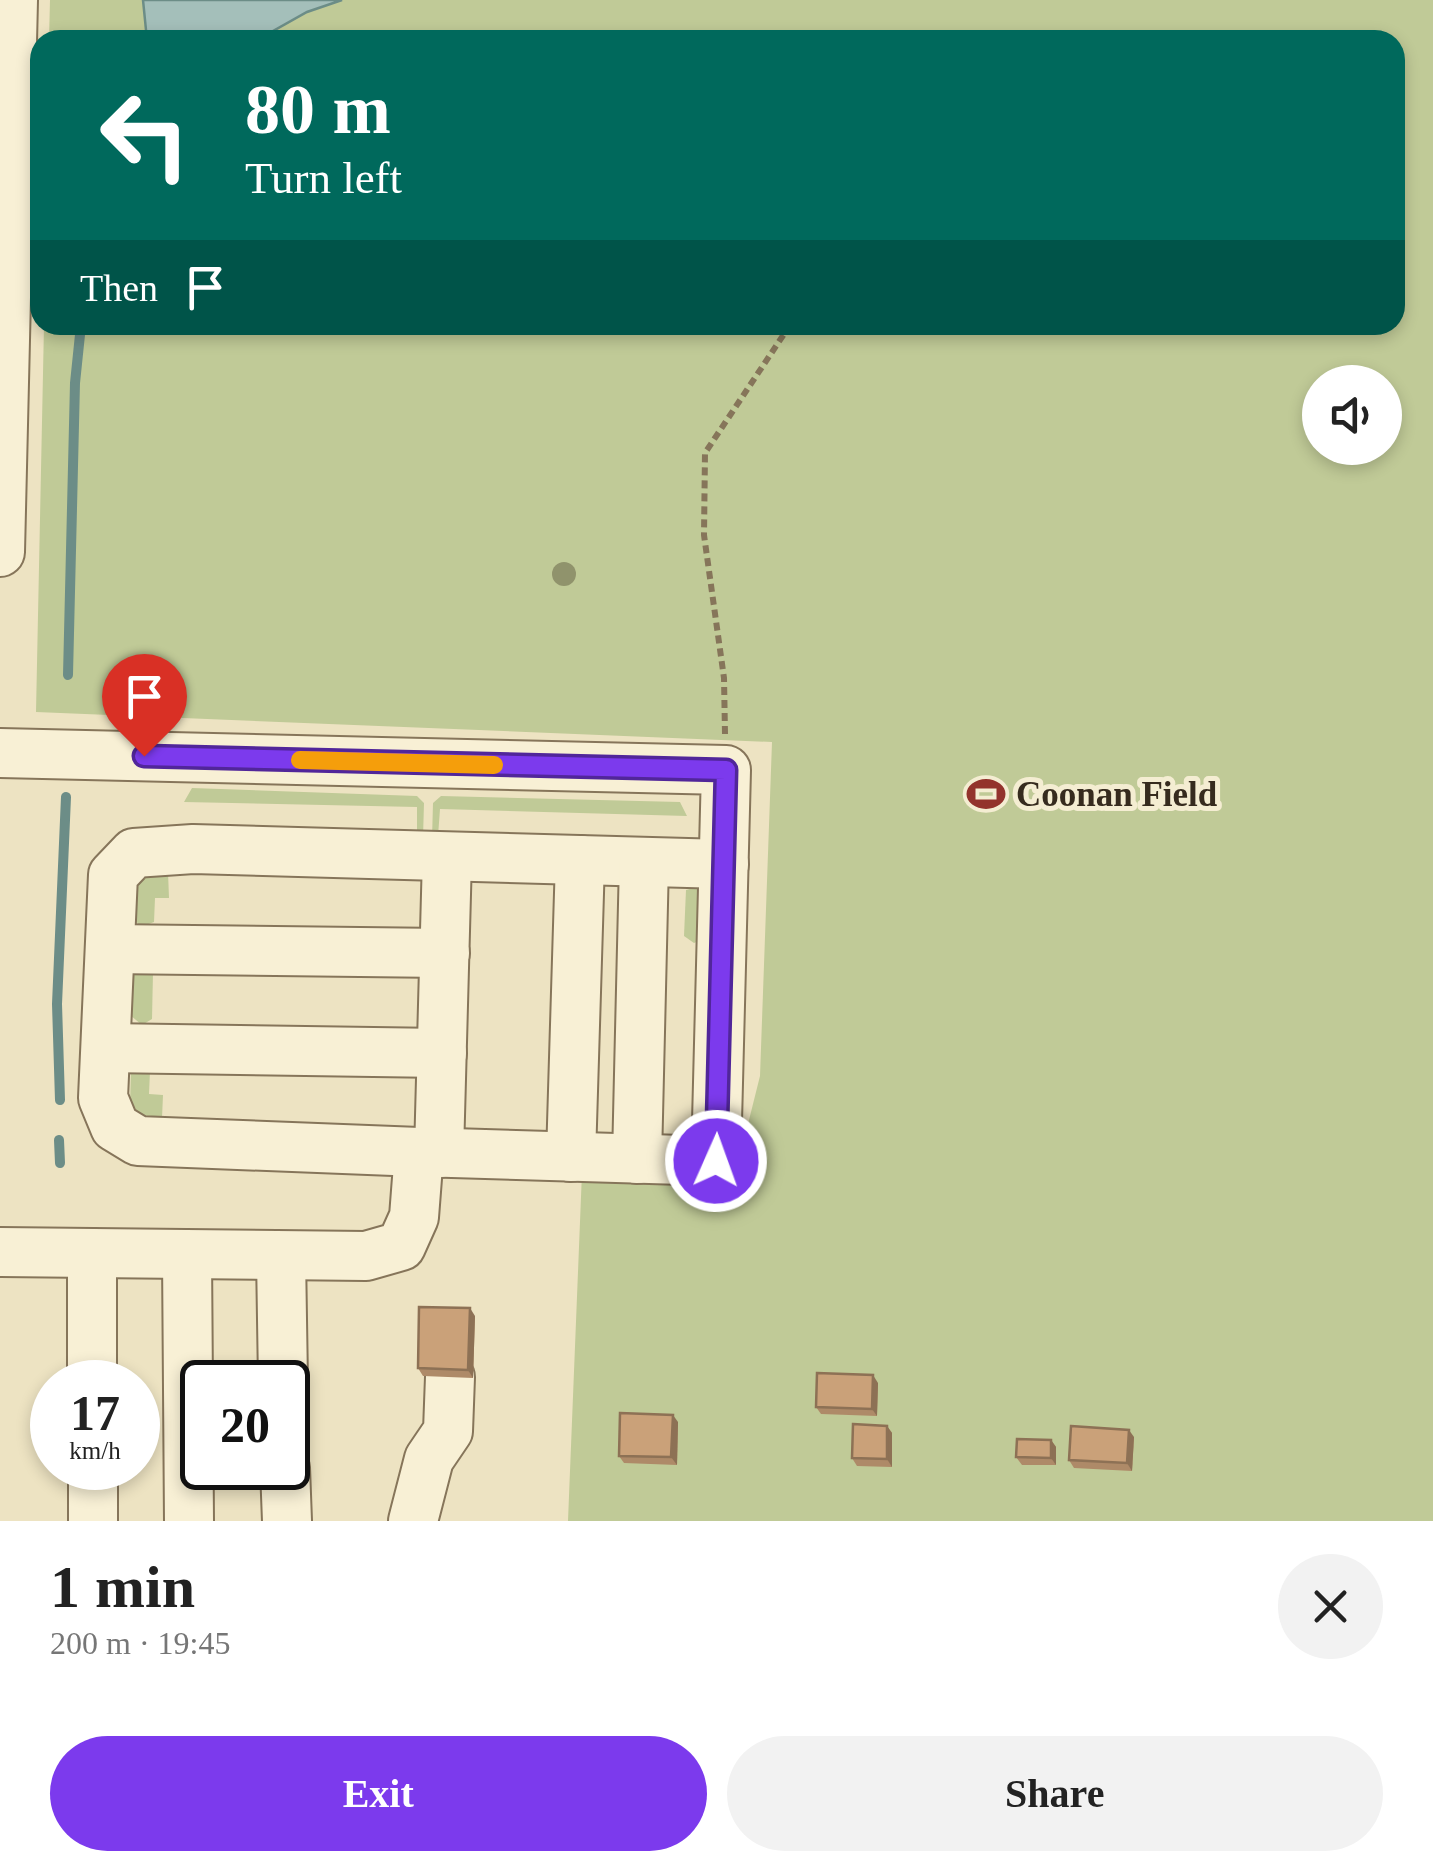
<!DOCTYPE html>
<meta charset="utf-8">
<style>
:root{--surface:#fff;--page:#f2f2f2;--text:#222;--muted:#767676;--accent:#7c3aed}
body{margin:0;font-family:"Times New Roman",serif;background:var(--page);color:var(--text);height:100vh;display:flex;flex-direction:column;font-size:38px;white-space:nowrap}
*{box-sizing:border-box;margin:0}
p{font-size:32px;color:var(--muted)}
.icon{flex:none;width:55px;height:55px;fill:none;stroke:currentColor;stroke-width:2;stroke-linecap:round;stroke-linejoin:round}
.map{position:relative;height:1521px;overflow:hidden}
.panel{display:flex;flex-direction:column;background:var(--surface);flex:1}
.panel>*{flex:none}
.guide{position:absolute;left:30px;top:30px;width:1375px;height:305px;border-radius:30px;box-shadow:0 5px 15px #0003;background:#00695c;color:#fff;overflow:hidden}
.buttons{position:absolute;left:1302px;top:365px;display:grid;gap:20px}
.buttons a{display:grid;place-items:center;width:100px;height:100px;border-radius:50%;background:var(--surface);box-shadow:0 5px 15px #0003;font-size:50px}
.speed{position:absolute;left:30px;top:1360px;display:flex;gap:20px;font-size:50px;font-weight:700;text-align:center}
.speed>*{display:grid;place-content:center;width:130px;height:130px;border-radius:50%;background:var(--surface);box-shadow:0 5px 15px #0003;line-height:1}
.speed small{font-size:25px;font-weight:400}
.speed .limit{border:5px solid #111;border-radius:15px;background:#fff;color:#111}
.pin{position:absolute;display:grid;place-items:center;width:85px;height:85px;color:#fff;margin:-102px -42px;border-radius:50% 50% 50% 0;rotate:-45deg;box-shadow:0 0 10px #0007}
.pin .icon{rotate:45deg}
.me{position:absolute;width:110px;margin:-55px;rotate:2deg;stroke-linejoin:round;filter:drop-shadow(0 0 8px #0008)}
.turn{display:flex;align-items:center;gap:35px;height:210px;padding:0 50px;font-size:45px}
.turn .icon{width:130px;height:130px;stroke-width:2.5}
.turn b{display:block;font-size:70px;line-height:85px}
.then{display:flex;align-items:center;height:95px;padding:0 50px;background:#0003;gap:20px;font-size:38px}
.round{display:grid;place-items:center;flex:none;width:105px;height:105px;border-radius:52px;background:var(--page)}
.head{display:flex;align-items:center;justify-content:space-between;height:170px;padding:0 50px}
h1{font-size:60px;font-weight:700;line-height:75px}
.button{display:flex;gap:20px;margin-top:auto;padding:20px 50px}
.button a{flex:1;height:115px;border-radius:60px;background:var(--accent);color:#fff;font-size:40px;font-weight:700;line-height:115px;text-align:center}
.button a+a{background:var(--page);color:var(--text)}
.map>svg:first-child{display:block}
.green{fill:#c0ca97;fill-rule:evenodd}
.water{fill:#a4bfba;stroke:#6c8d87;stroke-width:2.5}
.lines{fill:none;stroke-linecap:round;stroke-linejoin:round}
.stream{stroke:#6c8d87;stroke-width:10}
.minor-casing{stroke:#86755a;stroke-width:52}
.path{stroke:#86755a;stroke-width:6;stroke-dasharray:8 5;stroke-linecap:butt}
.minor{stroke:#f8f0d5;stroke-width:48}
.tree{fill:#90936c}
.wall{fill:#ae8a68}
.shaded-wall{fill:#8d7155}
.building{fill:#caa179;stroke:#8d7155;stroke-width:2.5}
.route-casing{stroke:#51269a;stroke-width:25}
.route{stroke:#7c3aed;stroke-width:18}
.slow{stroke:#f59e0b;stroke-width:18}
.labels{text-anchor:middle;dominant-baseline:central;stroke-width:10;stroke-linejoin:round;paint-order:stroke}
.poi-label{font-size:35px;font-weight:bold;fill:#362b1e;stroke:#f4edd2;text-anchor:start}
</style>
<div class="map">
<svg width="1433" height="1521" viewBox="0 0 1433 1521">
<rect width="100%" height="100%" fill="#ede3c2"/>
<g class="green">
<path d="M50,0H143L147,40H49Z"/>
<path d="M342,0H1433V1521H568L582,1172L735,1176L760,1076L772,742L36,712L44,325H1395V40H257L307,12ZM1320,382H1385V448H1320Z"/>
<path d="M192,788L417,796L424,803L423,838L417,833V807L184,802Z"/>
<path d="M441,796L680,802L687,816L440,809L438,836L432,839L433,803Z"/>
<path d="M168,872L169,898H155L154,922L141,927L134,919V896L140,882L151,873Z"/>
<path d="M701,886L699,941L694,943L684,936L686,890Z"/>
<path d="M137,969L153,972L152,1019L142,1025L130,1015L131,974Z"/>
<path d="M131,1070L150,1071L149,1094L163,1095L162,1118L157,1123L138,1115L130,1106Z"/>
</g>
<path class="water" d="M143,0H342L307,12L257,40H147Z"/>
<g class="lines">
<g class="stream">
<path d="M68,675L75,383L81,325"/>
<path d="M60,1100L57,1004L66,797"/>
<path d="M59,1140L60,1163"/>
</g>
<g class="minor-casing">
<g id="minor">
<path d="M0,552L13,0"/>
<path d="M0,753L726,770L716,1161L419,1152L414,1217L401,1246L366,1256L0,1252"/>
<path d="M110,949L445,953"/>
<path d="M106,1048L442,1053"/>
<path d="M419,1152L138,1141L115,1127L103,1098L113,875L134,853L193,849L724,864"/>
<path d="M439,1153L447,857"/>
<path d="M571,1157L580,860"/>
<path d="M637,1159L644,862"/>
<path d="M92,1253V1382"/>
<path d="M187,1255L189,1521"/>
<path d="M281,1256L283,1382"/>
<path d="M93,1468V1521"/>
<path d="M285,1468L287,1521"/>
<path d="M413,1521L429,1459L448,1431L450,1377"/>
</g>
</g>
<path class="path" d="M725,734L724,678L704,535L705,453L790,325"/>
<use href="#minor" class="minor"/>
</g>
<circle class="tree" cx="564" cy="574" r="12"/>
<g class="wall">
<path d="M475,1316L473,1378L423,1376L418,1368Z"/>
<path d="M878,1383L877,1416L821,1414L816,1407Z"/>
<path d="M678,1422L677,1465L624,1463L619,1456Z"/>
<path d="M887,1426L892,1433V1467L857,1466L852,1458Z"/>
<path d="M1134,1437L1132,1471L1074,1468L1069,1460Z"/>
<path d="M1051,1440L1056,1447V1465H1022L1016,1457Z"/>
</g>
<g class="shaded-wall">
<path d="M470,1308L475,1316L473,1378L468,1370Z"/>
<path d="M873,1375L878,1383L877,1416L872,1409Z"/>
<path d="M673,1415L678,1422L677,1465L671,1457Z"/>
<path d="M887,1426L892,1433V1467L887,1459Z"/>
<path d="M1129,1430L1134,1437L1132,1471L1127,1463Z"/>
<path d="M1051,1440L1056,1447V1465L1051,1458Z"/>
</g>
<g class="building">
<path d="M419,1307L470,1308L468,1370L418,1368Z"/>
<path d="M817,1373L873,1375L872,1409L816,1407Z"/>
<path d="M620,1413L673,1415L671,1457L619,1456Z"/>
<path d="M853,1424L887,1426V1459L852,1458Z"/>
<path d="M1071,1426L1129,1430L1127,1463L1069,1460Z"/>
<path d="M1017,1439L1051,1440V1458L1016,1457Z"/>
</g>
<g class="lines">
<g class="route-casing">
<path id="route" d="M144,756L726,770L716,1161"/>
</g>
<use href="#route" class="route"/>
<path class="slow" d="M300,760L494,765"/>
</g>
<defs>
<g id="stadium-bare" transform="scale(3)"><path d="M0-5a6.5 5 0 1 0 0 10a6.5 5 0 1 0 0-10ZM-3.5-1.8h7v3.6h-7Z" fill="#93332c" stroke="#f4edd2" stroke-width="2.5" paint-order="stroke"/></g>
</defs>
<g fill-rule="evenodd">
<use href="#stadium-bare" x="986" y="794"/>
</g>
<g class="labels">
<g class="poi-label">
<text x="1016" y="794">Coonan Field</text>
</g>
</g>
</svg>
<div class="buttons">
<a><svg class="icon" aria-label="sound" viewBox="0 0 24 24"><path d="M4 9h4l5-4v14l-5-4H4zM17 9q2 3 0 6"/></svg></a>
</div>
<div class="speed"><div>17<small>km/h</small></div><div class="limit">20</div></div>
<div class="pin" style="left:144px;top:756px;background:#d93025"><svg class="icon" aria-label="arrive" viewBox="0 0 24 24"><path d="M6 21V4h12l-3 4 3 4H6"/></svg></div>
<svg class="me" style="left:716px;top:1161px" viewBox="-20 -20 40 40"><circle r="17" fill="#7c3aed" stroke="#fff" stroke-width="3"/><path d="M0-11L8 9 0 5-8 9z" fill="#fff"/></svg>
<div class="guide">
<div class="turn"><svg class="icon" aria-label="left" viewBox="0 0 24 24"><path d="M17 20v-9H6M10 6l-5 5 5 5"/></svg><div><b>80 m</b>Turn left</div></div>
<div class="then">Then<svg class="icon" aria-label="arrive" viewBox="0 0 24 24"><path d="M6 21V4h12l-3 4 3 4H6"/></svg></div>
</div>
</div>
<section class="panel">
<div class="head"><div><h1>1 min</h1><p>200 m · 19:45</p></div><a class="round"><svg class="icon" aria-label="close" viewBox="0 0 24 24"><path d="M6 6l12 12M18 6L6 18"/></svg></a></div>
<div class="button"><a>Exit</a><a>Share</a></div>
</section>
